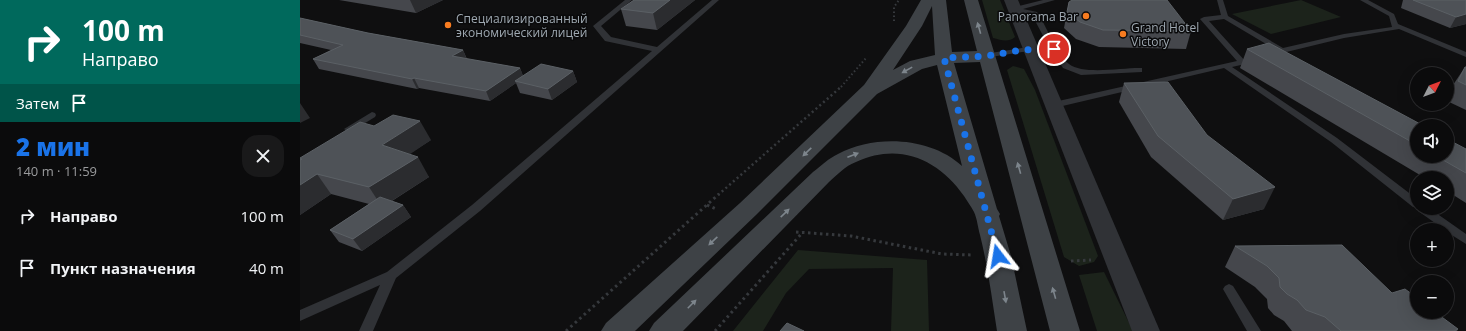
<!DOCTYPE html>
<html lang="ru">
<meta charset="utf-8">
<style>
:root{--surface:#0b0b0c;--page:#19191a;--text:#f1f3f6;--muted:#9a9b9d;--line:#2b2b2d;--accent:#1a73e8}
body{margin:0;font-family:"Open Sans",sans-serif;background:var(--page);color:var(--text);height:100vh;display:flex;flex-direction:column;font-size:15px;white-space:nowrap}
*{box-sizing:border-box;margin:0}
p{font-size:13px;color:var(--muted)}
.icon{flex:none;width:22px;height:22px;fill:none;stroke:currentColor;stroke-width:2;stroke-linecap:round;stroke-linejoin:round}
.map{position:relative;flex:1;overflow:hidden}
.side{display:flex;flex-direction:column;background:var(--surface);width:300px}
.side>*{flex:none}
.banner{background:#00695c;color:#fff;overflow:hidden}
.needle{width:26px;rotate:48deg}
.buttons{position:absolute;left:1110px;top:67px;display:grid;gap:8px}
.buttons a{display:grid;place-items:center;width:44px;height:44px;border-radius:50%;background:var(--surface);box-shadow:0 4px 16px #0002,0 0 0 1px var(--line);font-size:20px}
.pin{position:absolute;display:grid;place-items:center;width:34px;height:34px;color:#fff;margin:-17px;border:2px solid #fff;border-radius:50%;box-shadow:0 1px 4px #0007}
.me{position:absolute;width:44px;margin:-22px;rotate:346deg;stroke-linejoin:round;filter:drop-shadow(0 0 3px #0008)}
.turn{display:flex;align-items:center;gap:14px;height:84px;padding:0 16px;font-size:18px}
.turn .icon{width:52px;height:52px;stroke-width:2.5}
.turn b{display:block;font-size:28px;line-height:34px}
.then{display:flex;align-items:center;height:38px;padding:0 16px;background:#0003;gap:8px;font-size:15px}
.round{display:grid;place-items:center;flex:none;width:42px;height:42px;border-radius:16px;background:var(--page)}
.summary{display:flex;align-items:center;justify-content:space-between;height:68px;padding:0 16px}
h1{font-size:24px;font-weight:800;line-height:30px;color:var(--accent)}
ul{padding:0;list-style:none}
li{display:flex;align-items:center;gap:12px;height:52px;padding:0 16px}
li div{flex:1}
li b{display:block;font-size:15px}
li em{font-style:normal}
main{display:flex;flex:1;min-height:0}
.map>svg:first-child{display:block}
.green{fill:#1c231b}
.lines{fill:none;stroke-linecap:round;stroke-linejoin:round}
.path-far2{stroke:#36393d;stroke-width:2;stroke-dasharray:1.5 2.5;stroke-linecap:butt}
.path-far1{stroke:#36393d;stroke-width:2.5;stroke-dasharray:2 3;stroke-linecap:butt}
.path{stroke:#36393d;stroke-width:3;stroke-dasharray:2.5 3.5;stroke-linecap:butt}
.lane{fill:#303236;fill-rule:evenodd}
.street{fill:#303236;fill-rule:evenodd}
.secondary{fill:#3e4246;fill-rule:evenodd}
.wall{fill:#45474c}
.shaded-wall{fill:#2b2c2f}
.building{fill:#4e5257;stroke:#5b6065}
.oneway{fill:#7d858c}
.route{stroke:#1a73e8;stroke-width:7;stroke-dasharray:0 12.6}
.poi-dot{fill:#f87c20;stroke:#0a0a0b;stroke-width:1.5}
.labels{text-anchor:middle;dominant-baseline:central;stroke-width:3;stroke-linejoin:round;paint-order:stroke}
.far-poi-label{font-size:12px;fill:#9fa9b2;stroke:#0a0a0b;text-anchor:start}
</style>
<main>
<section class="side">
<div class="banner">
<div class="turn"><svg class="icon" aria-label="right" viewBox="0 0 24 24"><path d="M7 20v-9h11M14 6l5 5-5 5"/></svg><div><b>100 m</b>Направо</div></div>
<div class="then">Затем<svg class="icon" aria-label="arrive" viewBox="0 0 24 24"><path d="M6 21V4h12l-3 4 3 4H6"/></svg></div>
</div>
<div class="summary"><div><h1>2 мин</h1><p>140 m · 11:59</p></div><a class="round"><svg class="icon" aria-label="close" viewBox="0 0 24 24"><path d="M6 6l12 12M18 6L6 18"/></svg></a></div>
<ul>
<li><svg class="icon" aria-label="right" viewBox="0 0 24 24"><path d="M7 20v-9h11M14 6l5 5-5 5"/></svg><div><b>Направо</b></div><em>100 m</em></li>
<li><svg class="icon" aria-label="arrive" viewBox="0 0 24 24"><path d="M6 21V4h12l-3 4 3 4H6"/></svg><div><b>Пункт назначения</b></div><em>40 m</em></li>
</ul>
</section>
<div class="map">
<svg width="1166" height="331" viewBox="0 0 1166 331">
<rect width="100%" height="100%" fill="#0f0f10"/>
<g class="green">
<path d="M682,0H700L715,37C708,43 701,40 693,38Z"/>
<path d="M1001,0L1041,17L971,34L932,14Z"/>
<path d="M713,66L724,69L735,90L798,256L794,262L779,266L764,257L707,70Z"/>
<path d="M498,250L627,260L629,331H591L593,268L509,269L486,293L463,331H433Z"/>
<path d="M804,272L833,331H797L779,275Z"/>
</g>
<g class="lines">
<g class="path-far2">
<path d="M594,21V7L599,0"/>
<path d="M541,87L566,58"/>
</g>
<path class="path-far1" d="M418,195L542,86"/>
<g class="path">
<path d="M407,205L416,209"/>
<path d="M496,232L551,236L642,254L673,255"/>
<path d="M771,261L791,260"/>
<path d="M266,331L419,194"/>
<path d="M415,331L503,232"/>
</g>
<g class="lane">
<path d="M325,0H332L301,26L311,37L357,47L412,0H419L180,211L96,278L73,331H59L80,285L0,321V310L87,272L172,205L352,51L305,41L293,26Z"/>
<path d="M743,0H755L723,9L737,12C746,25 757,55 769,64C783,75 821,68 839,68H842V72L781,75L763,68L752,51L722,52L684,58V54L722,48L749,47L732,15L712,9L715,7Z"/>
<path d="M917,0H923L928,16L983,48L1044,34L1092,27L1089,16L1060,0H1068L1094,14L1098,24L1166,52V57L1099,29L1044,38L974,55L970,53L976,50L924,19L909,21L946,62L945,64L932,67L1037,138L1117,199V208H1129L1166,234V244L1147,232V230H1145L1118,211L1117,208L1113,207L1031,142L924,68L754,108L750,105L754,102L937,61L900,19L904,17L921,15Z"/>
<path d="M72,112L75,113L76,115L75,117L52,131L49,132L44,129Z"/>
<path d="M929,284L933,286L961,331H947L923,289L925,286Z"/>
</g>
<path class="street" d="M704,0H718L860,331H832Z"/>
<path class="secondary" d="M621,0H646L652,52L677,51L664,0H678L780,331H750L680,62L654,63L697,209L700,214L699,216L711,256L727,331H697C692,299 688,267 680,235C678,228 677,218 674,212C671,206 667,201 664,196C638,159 599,142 556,162C545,166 537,175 529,182L383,331H349L354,323L513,172C521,166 529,158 538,154C575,134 631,137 662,166L637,65L622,69L577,94L456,215L335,331H301L306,323L440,203L564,85L606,26ZM632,6L635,55L610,61L593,70L622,26Z"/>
</g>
<g class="wall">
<path d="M39,0H143L116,13Z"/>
<path d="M334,0H395L357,30L326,26L321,9Z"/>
<path d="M1103,0H1166V24L1150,28L1101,8Z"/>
<path d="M769,2L891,31L886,49L799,47L776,39L764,28Z"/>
<path d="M0,18L68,33L163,50L167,59L220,68L223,76L273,71L277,82L252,100L220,93L216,83L190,101L119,88L117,89L19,69L13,59L31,50L0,43Z"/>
<path d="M947,49L1117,126V156H1147L1166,149V203L1147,191V178H1125L940,68Z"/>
<path d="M1165,67H1166V110L1147,101V99L1153,85Z"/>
<path d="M824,83L964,209L923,220L851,157L819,102Z"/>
<path d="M131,140L109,154L129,177L92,201L103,205L111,217L62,251L39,242L30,230L69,204L31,194L0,215V158Z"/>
<path d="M935,246L1092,293L1158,329L1157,331H992L984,321L974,315L968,308L967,299L955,287L925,267Z"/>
</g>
<g class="shaded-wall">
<path d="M110,0H143L116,13Z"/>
<path d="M370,0H395L357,30L353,13Z"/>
<path d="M1166,14V24L1150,28L1156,17Z"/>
<path d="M163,50L167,60L152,56Z"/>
<path d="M220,68L224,78L215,81L216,83L190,101L186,91Z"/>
<path d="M273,71L277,82L252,100L248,89Z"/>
<path d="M114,78L119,88L117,89L112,79Z"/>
<path d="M0,103L10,118L0,123Z"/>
<path d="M120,121L131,140L94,165L82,145Z"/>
<path d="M118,157L129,177L82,207L69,187Z"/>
<path d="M17,174L31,194L0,215V185Z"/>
<path d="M975,187L964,209L923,220L933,199Z"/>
<path d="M103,205L111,217L62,251L53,239Z"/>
</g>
<g class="building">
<path d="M334,0H370L353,13L321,9Z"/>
<path d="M772,0H867L891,31L803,30L780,22L767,12L769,2Z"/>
<path d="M1113,0H1166V14L1156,17Z"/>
<path d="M0,18L68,33L163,50L152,56L220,68L186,91L114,78L112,79L13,59L43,45L0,35Z"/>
<path d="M969,43L1124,126H1117V145L947,49Z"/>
<path d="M241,64L273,71L248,89L215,81Z"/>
<path d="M1165,67H1166V85L1158,81Z"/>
<path d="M868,82L907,135L975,187L933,199L858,136L824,83Z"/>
<path d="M93,115L120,121L82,145L118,157L69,187L17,174L0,185V160L2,159H0V158L60,122L74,126Z"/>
<path d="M1147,139L1166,149V173L1136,156H1147Z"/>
<path d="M80,197L103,205L53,239L30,230Z"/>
<path d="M1042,245L1092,293L1105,289L1117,298V312H1135L1158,329L1154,331H1041L1025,317L1006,310L997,300L987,294L980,287L979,278L967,266L935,246Z"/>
<path d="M487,323L504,331H480Z"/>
</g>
<defs><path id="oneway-solid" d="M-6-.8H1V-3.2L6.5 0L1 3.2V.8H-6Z"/></defs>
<g class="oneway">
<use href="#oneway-solid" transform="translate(679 28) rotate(-106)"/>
<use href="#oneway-solid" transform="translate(607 70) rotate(151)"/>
<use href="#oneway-solid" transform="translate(507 152) rotate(136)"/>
<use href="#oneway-solid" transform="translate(553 155) rotate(-21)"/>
<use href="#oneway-solid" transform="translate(719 168) rotate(-106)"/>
<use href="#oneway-solid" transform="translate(485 213) rotate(-44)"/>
<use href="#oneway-solid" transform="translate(413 241) rotate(137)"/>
<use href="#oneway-solid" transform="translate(754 293) rotate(-106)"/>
<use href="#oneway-solid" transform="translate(705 297) rotate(80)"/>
<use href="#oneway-solid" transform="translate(392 304) rotate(-45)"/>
</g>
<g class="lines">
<path class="route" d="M698,256L644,58L687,56L722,50L754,49"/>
</g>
<g class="poi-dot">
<circle cx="786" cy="16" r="4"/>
<circle cx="148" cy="25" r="4"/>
<circle cx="823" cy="34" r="4"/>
</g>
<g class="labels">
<g class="far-poi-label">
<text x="778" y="16" text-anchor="end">Panorama Bar</text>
<text x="156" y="18">Специализированный<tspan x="156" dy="14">экономический лицей</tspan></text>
<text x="831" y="27">Grand Hotel<tspan x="831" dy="14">Victory</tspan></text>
</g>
</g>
</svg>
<div class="buttons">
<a><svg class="needle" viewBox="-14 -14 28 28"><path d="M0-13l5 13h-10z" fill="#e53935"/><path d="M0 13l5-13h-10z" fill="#9a9b9d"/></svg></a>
<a><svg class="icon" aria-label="sound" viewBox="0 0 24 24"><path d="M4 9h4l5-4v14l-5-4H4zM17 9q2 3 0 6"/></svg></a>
<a><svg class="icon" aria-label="layers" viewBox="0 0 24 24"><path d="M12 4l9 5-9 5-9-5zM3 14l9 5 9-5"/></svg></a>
<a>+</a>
<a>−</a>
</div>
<div class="pin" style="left:754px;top:49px;background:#d93025"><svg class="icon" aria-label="arrive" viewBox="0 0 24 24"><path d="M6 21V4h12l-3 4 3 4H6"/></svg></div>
<svg class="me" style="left:698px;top:256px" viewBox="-20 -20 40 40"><path d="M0-17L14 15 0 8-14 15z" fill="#1a73e8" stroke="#fff" stroke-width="4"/></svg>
</div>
</main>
